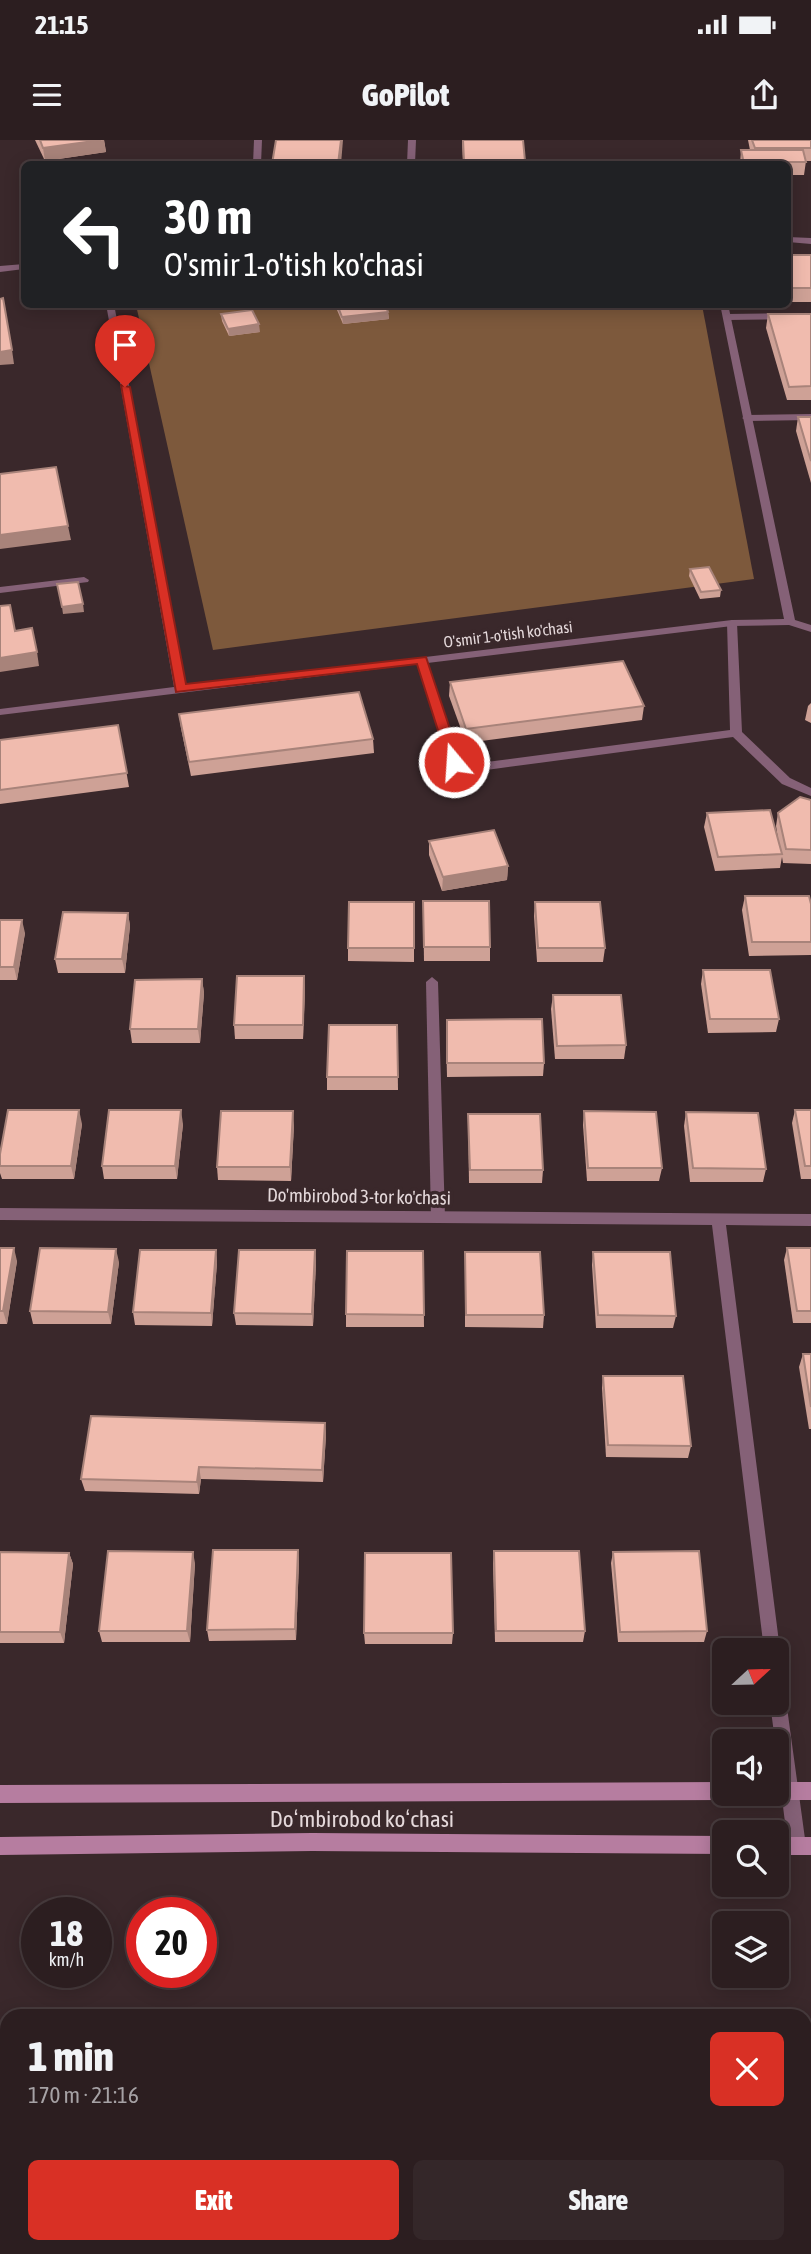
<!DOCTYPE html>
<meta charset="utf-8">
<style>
:root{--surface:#2c1e20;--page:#342729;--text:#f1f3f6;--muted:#a6a2a5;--line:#483c3e;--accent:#d93025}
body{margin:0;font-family:"Asap Condensed",sans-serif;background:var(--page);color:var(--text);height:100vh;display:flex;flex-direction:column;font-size:26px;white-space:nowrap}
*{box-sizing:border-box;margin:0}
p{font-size:23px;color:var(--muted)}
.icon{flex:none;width:38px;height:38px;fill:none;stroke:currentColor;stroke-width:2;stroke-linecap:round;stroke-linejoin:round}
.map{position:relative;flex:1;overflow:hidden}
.sheet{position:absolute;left:0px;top:1869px;width:812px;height:245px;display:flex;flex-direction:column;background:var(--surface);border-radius:21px 21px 0 0;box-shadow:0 4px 18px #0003,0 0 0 2px var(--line)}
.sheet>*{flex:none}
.guide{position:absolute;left:21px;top:21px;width:770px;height:147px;border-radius:10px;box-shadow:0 4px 18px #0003,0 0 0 2px var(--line);background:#202124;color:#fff;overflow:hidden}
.needle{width:46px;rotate:68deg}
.tools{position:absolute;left:712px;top:1498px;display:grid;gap:14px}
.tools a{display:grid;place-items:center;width:77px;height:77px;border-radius:10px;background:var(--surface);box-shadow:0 4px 18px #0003,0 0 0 2px var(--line);font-size:35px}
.speed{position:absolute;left:21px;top:1757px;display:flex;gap:14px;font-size:35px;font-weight:700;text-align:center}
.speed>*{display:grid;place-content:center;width:91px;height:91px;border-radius:50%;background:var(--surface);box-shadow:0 4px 18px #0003,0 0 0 2px var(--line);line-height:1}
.speed small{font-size:18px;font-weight:400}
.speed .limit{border:10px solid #d22;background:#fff;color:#111}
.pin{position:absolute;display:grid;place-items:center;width:60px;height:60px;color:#fff;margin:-72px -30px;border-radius:50% 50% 50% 0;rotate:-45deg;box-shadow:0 0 7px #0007}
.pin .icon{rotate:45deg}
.me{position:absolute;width:77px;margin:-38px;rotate:342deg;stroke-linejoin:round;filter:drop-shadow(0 0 5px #0008)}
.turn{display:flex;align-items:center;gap:24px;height:147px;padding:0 28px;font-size:32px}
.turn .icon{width:91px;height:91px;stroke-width:2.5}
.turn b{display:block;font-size:49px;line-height:60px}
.round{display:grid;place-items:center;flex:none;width:74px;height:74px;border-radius:10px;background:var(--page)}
.overview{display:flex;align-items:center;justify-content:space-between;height:119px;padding:0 28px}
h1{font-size:42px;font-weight:800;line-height:52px}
.action{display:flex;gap:14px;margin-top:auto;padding:14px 28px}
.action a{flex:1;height:80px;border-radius:10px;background:var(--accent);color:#fff;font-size:28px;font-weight:800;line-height:80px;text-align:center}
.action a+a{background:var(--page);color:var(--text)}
.status{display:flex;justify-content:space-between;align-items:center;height:49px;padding:0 35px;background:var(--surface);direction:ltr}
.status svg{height:19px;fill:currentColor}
header{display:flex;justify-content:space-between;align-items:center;height:91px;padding:0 28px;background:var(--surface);font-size:32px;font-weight:800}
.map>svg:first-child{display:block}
.forest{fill:#7d593c}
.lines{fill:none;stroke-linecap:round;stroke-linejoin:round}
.service{fill:#856177;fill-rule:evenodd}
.minor{fill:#856177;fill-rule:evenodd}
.secondary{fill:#b67da0;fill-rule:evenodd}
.wall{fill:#cea196}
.shaded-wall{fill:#a8837a}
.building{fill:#f0bbae;stroke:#a8837a;stroke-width:2}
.route{fill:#d93025;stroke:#8d1f18;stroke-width:2}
.labels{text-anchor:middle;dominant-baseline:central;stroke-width:7;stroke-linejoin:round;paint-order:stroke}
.far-street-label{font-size:16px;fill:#e4d8da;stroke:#3a282b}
.street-label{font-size:19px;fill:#e4d8da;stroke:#3a282b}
.near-street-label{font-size:23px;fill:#e4d8da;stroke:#3a282b}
</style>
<div class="status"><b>21:15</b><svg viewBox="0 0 49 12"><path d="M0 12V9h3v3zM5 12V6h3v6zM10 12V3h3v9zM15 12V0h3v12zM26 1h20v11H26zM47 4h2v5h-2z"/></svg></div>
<header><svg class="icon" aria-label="menu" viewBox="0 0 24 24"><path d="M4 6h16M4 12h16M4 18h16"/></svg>GoPilot<svg class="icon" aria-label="share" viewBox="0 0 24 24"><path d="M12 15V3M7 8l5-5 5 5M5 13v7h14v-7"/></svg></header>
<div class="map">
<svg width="811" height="2114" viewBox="0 0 811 2114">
<rect width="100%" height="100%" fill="#3a282b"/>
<path class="forest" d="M136,165H702L754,439L213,510Z"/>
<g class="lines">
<g class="service">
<path d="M254,0H262L261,24H253Z"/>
<path d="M811,173V179L727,180L723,177L727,174Z"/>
<path d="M811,274V280L747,281L742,278L747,275Z"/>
<path d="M84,437L89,440L88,442L0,453V447Z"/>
<path d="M732,480L737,483L742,592L790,638L811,648V656L782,644L733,597L479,631L450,625L417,520L422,517L427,520L459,619L479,623L730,590L727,483Z"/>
<path d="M432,837L438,842L445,1078L443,1082H433L431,1078L426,842Z"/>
</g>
<g class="minor">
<path d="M408,0H416L415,24H407Z"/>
<path d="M788,97L811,98V104L788,102Z"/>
<path d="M24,124V129L0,132V126Z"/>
<path d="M106,164H114L185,546L732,480L784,479L720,164H728L795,480L811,485V492L789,485L732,486L0,575V569L174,547Z"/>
<path d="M0,1068L811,1074V1086L726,1085L780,1510L778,1516L777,1510H764L712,1085L0,1080Z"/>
<path d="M777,1545L783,1547L785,1553L806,1706L803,1712L797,1715L791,1712L788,1706L777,1619V1601H775L770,1563H777Z"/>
</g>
<g class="secondary">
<path d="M724,1642V1654H732L730,1657L724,1660L0,1663V1645Z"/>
<path d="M777,1642H811V1660H777L771,1657L769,1654H777Z"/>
<path d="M312,1693L724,1696V1714L312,1711L0,1715V1697Z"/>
<rect x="777" y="1697" width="34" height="18"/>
</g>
</g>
<g class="wall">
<path d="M35,0H104L106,12L45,21Z"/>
<path d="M462,0H523L524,24H463Z"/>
<path d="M748,0H811V21H806L804,35H788V24H740L741,10H750Z"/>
<rect x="788" y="115" width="23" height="47"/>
<path d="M337,164L388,172L389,179L343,184L337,170Z"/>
<path d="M221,174L260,192L229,196L222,181Z"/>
<path d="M768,174H811V260H787L766,188Z"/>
<path d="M798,277H811V343L796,291Z"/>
<path d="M690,429L721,450L720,457L700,459L689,436Z"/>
<path d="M450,542L644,566L642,580L466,603L449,556Z"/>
<path d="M811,563V583L805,580L808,566Z"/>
<path d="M179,574L373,599L374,613L191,636L181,588Z"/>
<path d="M118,585L129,647L0,664V600Z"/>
<path d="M811,660V724L783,723L782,717L780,728L715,731L704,687L707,673L778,699L776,686L778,673Z"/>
<path d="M429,701L508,726L507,740L442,751L429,715Z"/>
<path d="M745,756L811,764V815L749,816L742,770Z"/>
<path d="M423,761L490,807V821H424Z"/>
<path d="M414,762V822L348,821V808Z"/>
<path d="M535,762L605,808L603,822H537L534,776Z"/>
<path d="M128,773L130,786L125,833H58L55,819Z"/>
<path d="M0,780L25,793L17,840H0Z"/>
<path d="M703,830L779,879L776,892L708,893L701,844Z"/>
<path d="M304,836L305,850L303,899H235L234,885Z"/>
<path d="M202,839L204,853L200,903H132L130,889Z"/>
<path d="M553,855L626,905L624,919H555L551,869Z"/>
<path d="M397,885L398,950H327V937Z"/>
<path d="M446,893L544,923L543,936L447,937Z"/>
<path d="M795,970H811V1039H801L792,983Z"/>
<path d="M584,971L662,1028L659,1041H587L583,985Z"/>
<path d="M686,972L766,1029L763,1042H690L684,986Z"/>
<path d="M468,974L543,1030L542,1043H469Z"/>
<path d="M82,984L74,1039H2L0,1033V1014Z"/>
<path d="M183,984L177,1039H104L102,1026Z"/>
<path d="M294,985L291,1041L218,1040L217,1027Z"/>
<path d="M0,1108L17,1121L7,1184H0Z"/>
<path d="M787,1108H811V1183H793L784,1120Z"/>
<path d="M216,1110L217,1123L212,1186L135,1185L133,1172Z"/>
<path d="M315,1110L316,1123L313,1186L236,1185L234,1173Z"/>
<path d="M423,1111L424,1187H346V1174Z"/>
<path d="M465,1112L544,1175L543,1188L465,1187Z"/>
<path d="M593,1112L676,1176L673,1188H596L592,1125Z"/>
<path d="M119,1122L111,1184H33L30,1171Z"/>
<path d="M803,1214H811V1289H809L799,1227Z"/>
<path d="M603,1236L691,1306L688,1318L606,1317L602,1248Z"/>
<path d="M325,1283L326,1295L323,1342L201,1339L199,1354L85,1351L81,1339Z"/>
<path d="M298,1410L299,1421L296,1500L209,1501L207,1490Z"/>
<path d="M494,1411L585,1491L583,1502H495L493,1423Z"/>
<path d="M0,1412L69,1413L73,1424L64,1503H0Z"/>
<path d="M613,1412L707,1491L704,1502H618L611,1423Z"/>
<path d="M195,1423L190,1502H102L99,1491Z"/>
<path d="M364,1493H453L452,1504H365Z"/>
<rect x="805" y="1900" width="6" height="109"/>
</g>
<g class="shaded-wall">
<path d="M104,0L106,12L45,21L43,8Z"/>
<path d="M341,0H343L341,24H338Z"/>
<path d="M388,172L389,179L343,184L342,177Z"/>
<path d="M259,184L260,192L229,196L228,189Z"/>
<path d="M12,210L14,224L0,225V212Z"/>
<path d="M68,386L71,400L0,409V395Z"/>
<path d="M83,464L84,472L63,474L62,467Z"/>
<path d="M37,512L39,526L0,532V518Z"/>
<path d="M508,726L507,740L442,751L443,737Z"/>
<path d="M128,773L130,786L125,833L122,819Z"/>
<path d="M22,780L25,793L17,840L14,827Z"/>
<path d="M304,836L305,850L303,899V885Z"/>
<path d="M202,839L204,853L200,903L198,889Z"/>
<path d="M79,970L82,984L74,1039L71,1026Z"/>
<path d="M181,970L183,984L177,1039L175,1026Z"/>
<path d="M293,971L294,985L291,1041L290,1027Z"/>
<path d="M14,1108L17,1121L7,1184L3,1171Z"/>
<path d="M116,1109L119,1122L111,1184L108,1172Z"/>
<path d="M216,1110L217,1123L212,1186L211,1173Z"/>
<path d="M315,1110L316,1123L313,1186L312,1174Z"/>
<path d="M325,1283L326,1295L323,1342L322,1330Z"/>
<path d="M199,1327L201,1339L199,1354L197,1342Z"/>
<path d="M298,1410L299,1421L296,1500L295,1489Z"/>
<path d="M193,1412L195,1423L190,1502L187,1491Z"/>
<path d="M69,1413L73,1424L64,1503L60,1492Z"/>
</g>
<g class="building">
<path d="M40,0H101L43,8Z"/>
<path d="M276,0H341L338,24H272Z"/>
<path d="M463,0H523L525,21H464Z"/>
<path d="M752,0H811V8H755Z"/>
<path d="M741,10H803L806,22H770L771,24H744Z"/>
<path d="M24,69V82L22,70Z"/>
<rect x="788" y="115" width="23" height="33"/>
<path d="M3,158L12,210L0,212V159Z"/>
<path d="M337,164H385L388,172L342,177Z"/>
<path d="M252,170L259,184L228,189L221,174Z"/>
<path d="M768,174H811V246L789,247Z"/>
<path d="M798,277H811V321Z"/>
<path d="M56,327L68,386L0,395V334Z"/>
<path d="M709,427L721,450L701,452L690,429Z"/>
<path d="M78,442L83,464L62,467L57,444Z"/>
<path d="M10,465L15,491L32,488L37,512L0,518V466Z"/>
<path d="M623,521L644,566L466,589L450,542Z"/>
<path d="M359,552L373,599L189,622L179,574Z"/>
<path d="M118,585L127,633L0,650V600Z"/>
<path d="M800,657L811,660V710L786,709L778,673Z"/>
<path d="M770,670L782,714L718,717L707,673Z"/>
<path d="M494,690L508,726L443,737L429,701Z"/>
<path d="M745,756H809L811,764V802H752Z"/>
<path d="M423,761H489L490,807H424Z"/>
<path d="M349,762H414V808H348Z"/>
<path d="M535,762H600L605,808H538Z"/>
<path d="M63,772L128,773L122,819H55Z"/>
<path d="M0,780H22L14,827H0Z"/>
<path d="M703,830H770L779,879H710Z"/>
<path d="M237,836H304L303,885H234Z"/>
<path d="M202,839L198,889H130L135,840Z"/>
<path d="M553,855H621L626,905L557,906Z"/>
<path d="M542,879L544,923H447V880Z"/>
<path d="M329,885H397L398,937H327Z"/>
<path d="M8,970H79L71,1026H0V1014Z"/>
<path d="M109,970H181L175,1026H102Z"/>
<path d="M795,970H811V1026H805Z"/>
<path d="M221,971H293L290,1027H217Z"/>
<path d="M584,971L656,972L662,1028H588Z"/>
<path d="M686,972L758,973L766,1029L693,1028Z"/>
<path d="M468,974H540L543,1030H470Z"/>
<path d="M0,1108H14L3,1171H0Z"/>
<path d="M40,1108L116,1109L108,1172L30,1171Z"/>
<path d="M787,1108H811V1171H797Z"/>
<path d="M140,1110H216L211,1173L133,1172Z"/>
<path d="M239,1110H315L312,1174L234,1173Z"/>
<path d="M347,1111H423L424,1175L346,1174Z"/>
<path d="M465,1112H540L544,1175H466Z"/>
<path d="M593,1112H670L676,1176L598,1175Z"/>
<path d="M803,1214H811V1267Z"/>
<path d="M603,1236H683L691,1306L608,1305Z"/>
<path d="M91,1276L325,1283L322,1330L199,1327L197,1342L81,1339Z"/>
<path d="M213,1410H298L295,1489L207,1490Z"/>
<path d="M108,1411L193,1412L187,1491H99Z"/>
<path d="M494,1411H579L585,1491H496Z"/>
<path d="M699,1411L707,1491L620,1492L613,1412Z"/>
<path d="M0,1412L69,1413L60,1492H0Z"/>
<path d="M365,1413H451L453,1493H364Z"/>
<rect x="805" y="1900" width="6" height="102"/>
<rect x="237" y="2107" width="125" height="7"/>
</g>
<path class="route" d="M121,245L130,247L186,544L426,517L461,622L459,625H450L448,622L417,524L176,552Z"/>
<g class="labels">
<g class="far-street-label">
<text transform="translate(508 494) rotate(-7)">O'smir 1-o'tish ko'chasi</text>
</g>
<g class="street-label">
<text transform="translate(359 1056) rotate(1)">Do'mbirobod 3-tor ko'chasi</text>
</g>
<g class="near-street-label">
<text x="362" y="1679">Doʻmbirobod koʻchasi</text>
</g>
</g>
</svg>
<div class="tools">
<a><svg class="needle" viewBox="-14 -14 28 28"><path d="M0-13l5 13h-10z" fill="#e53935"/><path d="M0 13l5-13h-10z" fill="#a6a2a5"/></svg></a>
<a><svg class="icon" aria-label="sound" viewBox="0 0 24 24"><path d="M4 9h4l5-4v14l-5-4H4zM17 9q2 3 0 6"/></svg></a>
<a><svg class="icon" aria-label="search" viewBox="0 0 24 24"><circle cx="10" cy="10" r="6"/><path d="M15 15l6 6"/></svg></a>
<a><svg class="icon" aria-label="layers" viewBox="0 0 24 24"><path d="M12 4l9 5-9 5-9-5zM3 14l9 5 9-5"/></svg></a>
</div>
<div class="speed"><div>18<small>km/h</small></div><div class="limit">20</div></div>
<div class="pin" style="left:125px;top:247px;background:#d93025"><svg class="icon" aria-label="arrive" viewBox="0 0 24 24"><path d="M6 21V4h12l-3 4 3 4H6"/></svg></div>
<svg class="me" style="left:454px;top:622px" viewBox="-20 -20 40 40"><circle r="17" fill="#d93025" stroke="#fff" stroke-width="3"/><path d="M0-11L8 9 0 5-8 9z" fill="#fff"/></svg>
<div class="guide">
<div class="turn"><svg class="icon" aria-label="left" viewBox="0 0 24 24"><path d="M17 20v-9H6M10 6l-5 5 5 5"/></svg><div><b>30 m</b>O'smir 1-o'tish ko'chasi</div></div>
</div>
<section class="sheet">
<div class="overview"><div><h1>1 min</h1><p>170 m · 21:16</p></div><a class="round" style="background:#d93025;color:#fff"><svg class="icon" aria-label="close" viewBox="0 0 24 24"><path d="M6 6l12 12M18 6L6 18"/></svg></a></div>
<div class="action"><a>Exit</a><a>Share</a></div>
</section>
</div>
